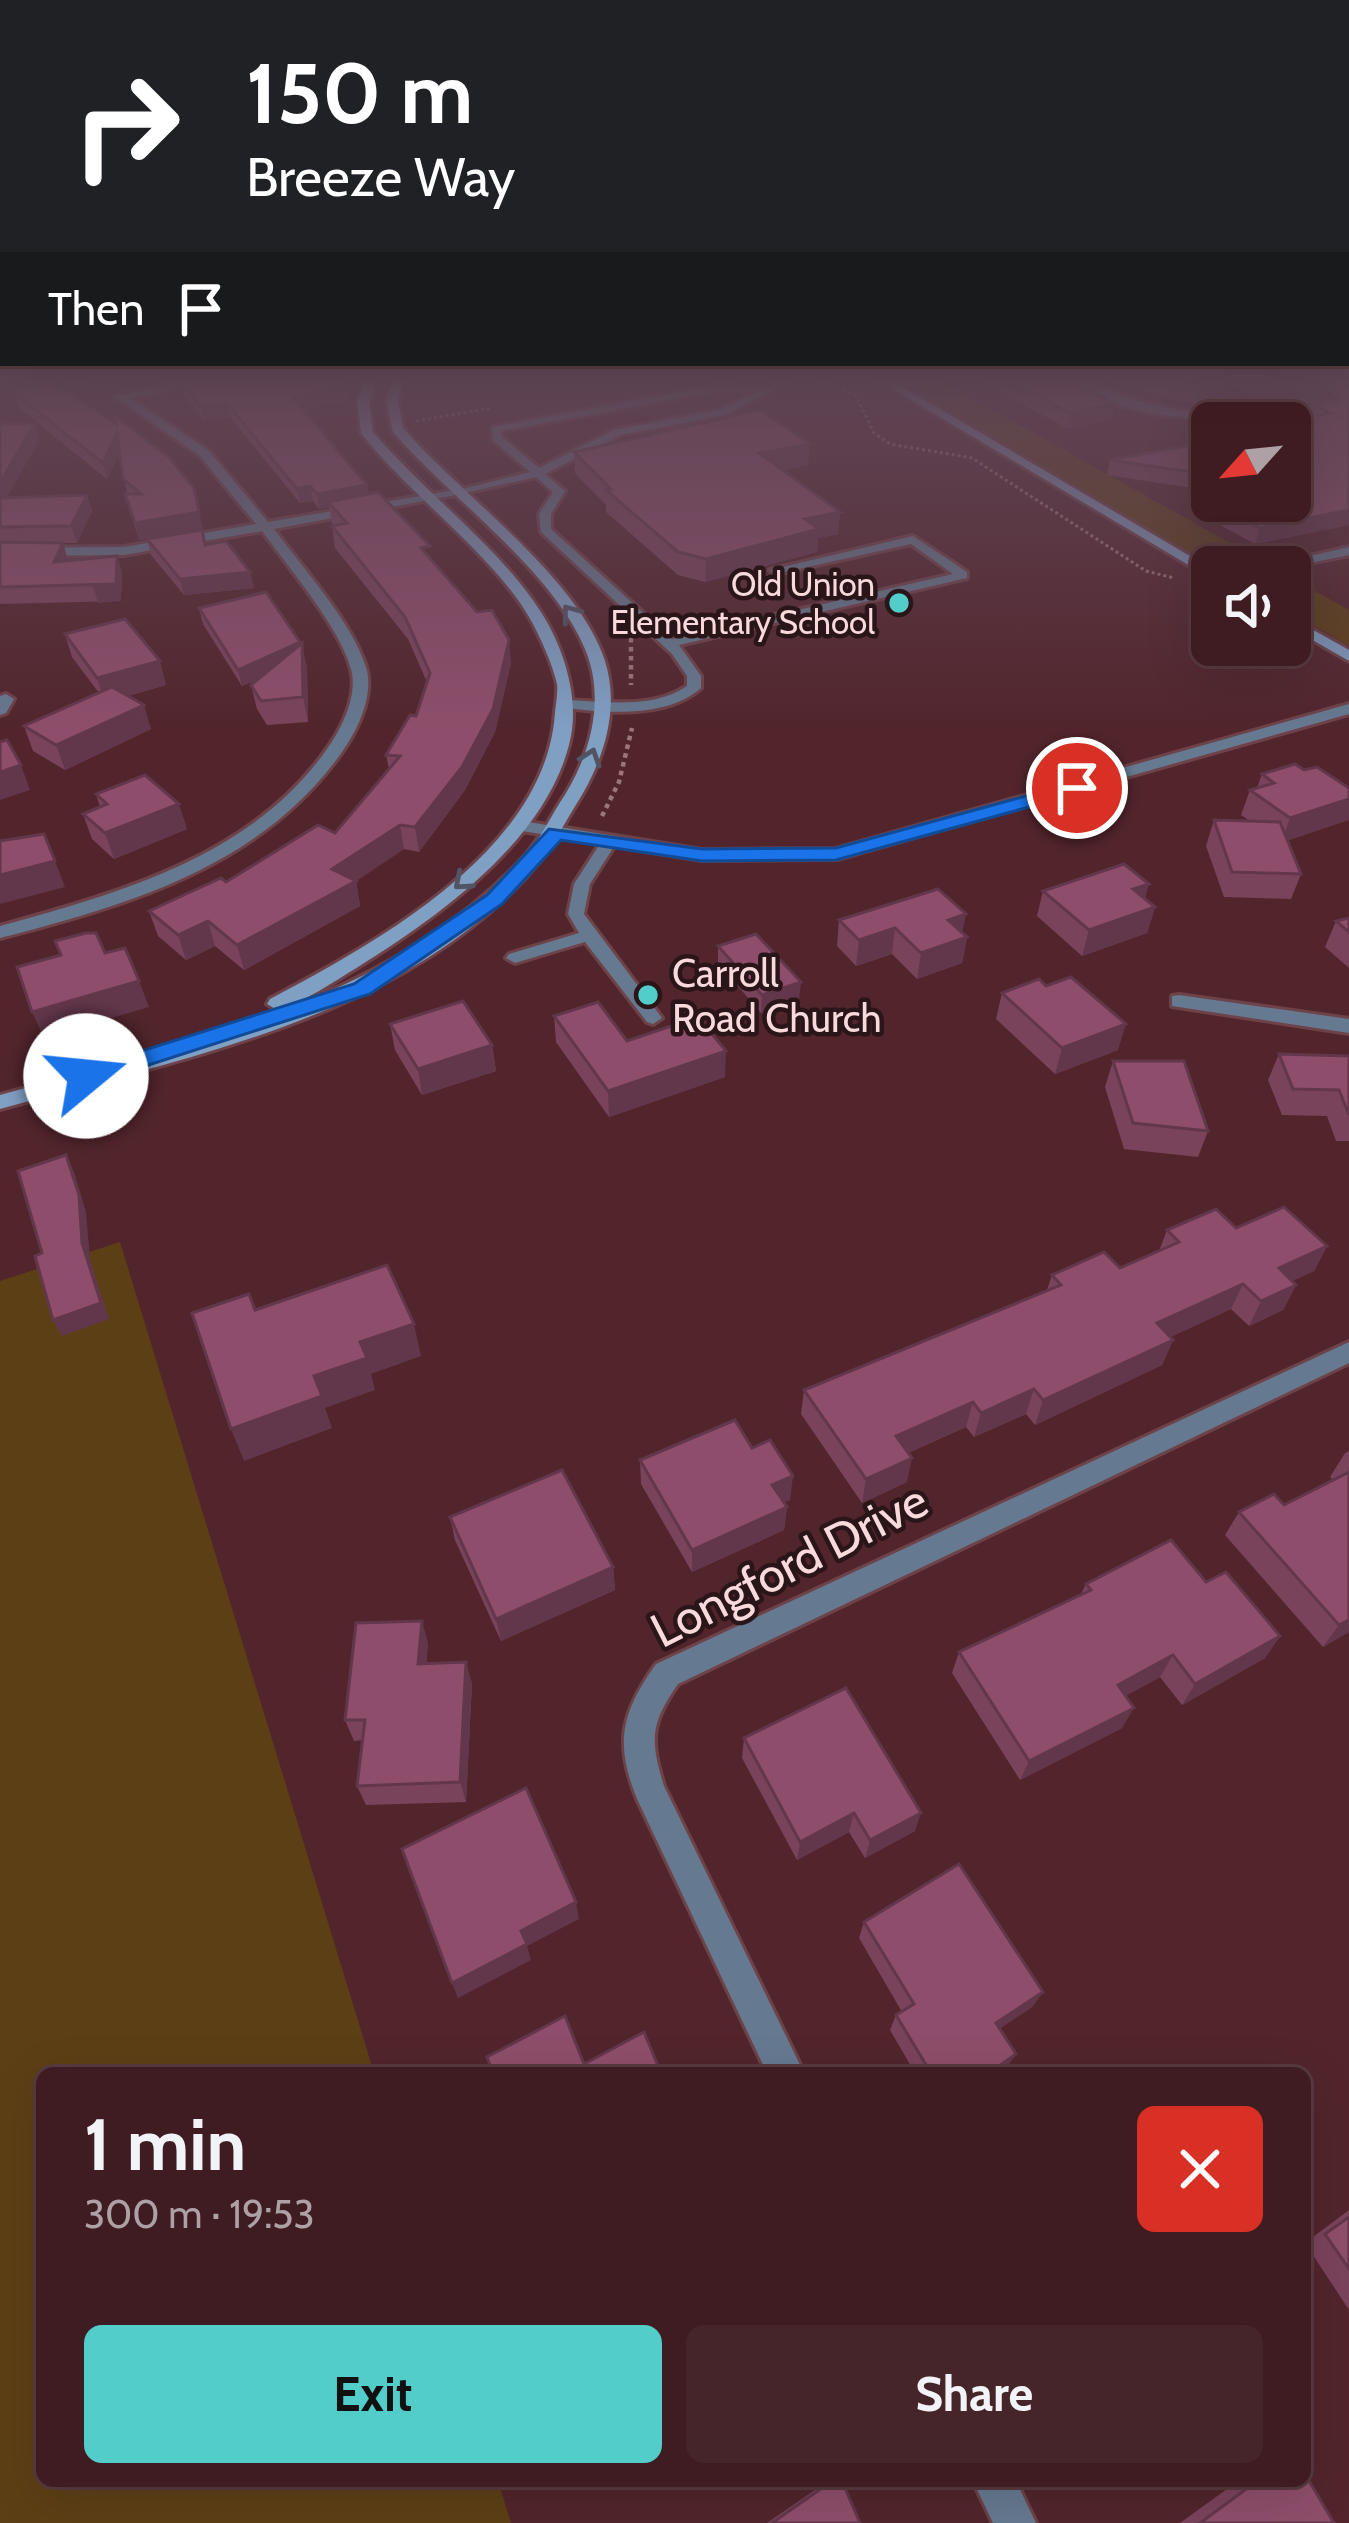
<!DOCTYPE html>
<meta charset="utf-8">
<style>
:root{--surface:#3e1c21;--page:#45252a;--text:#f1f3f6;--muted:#ada1a5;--line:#573a3f;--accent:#53cdc9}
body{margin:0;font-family:Cabin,sans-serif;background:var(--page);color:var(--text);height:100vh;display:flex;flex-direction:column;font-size:45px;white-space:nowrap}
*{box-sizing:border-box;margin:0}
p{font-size:39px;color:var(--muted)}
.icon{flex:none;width:66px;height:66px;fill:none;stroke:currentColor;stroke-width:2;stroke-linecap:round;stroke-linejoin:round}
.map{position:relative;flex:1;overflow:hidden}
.panel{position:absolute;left:36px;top:2067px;width:1275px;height:420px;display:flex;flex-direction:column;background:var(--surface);border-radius:18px;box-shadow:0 12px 48px #0002,0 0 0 3px var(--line)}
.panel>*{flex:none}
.top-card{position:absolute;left:0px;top:0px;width:1350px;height:366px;box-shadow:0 12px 48px #0002,0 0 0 3px var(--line);background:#202124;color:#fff;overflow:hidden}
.needle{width:78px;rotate:243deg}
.tools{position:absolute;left:1191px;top:402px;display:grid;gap:24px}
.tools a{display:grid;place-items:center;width:120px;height:120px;border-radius:18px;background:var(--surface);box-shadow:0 12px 48px #0002,0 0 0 3px var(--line);font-size:60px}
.pin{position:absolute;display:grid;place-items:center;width:102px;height:102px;color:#fff;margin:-51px;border:6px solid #fff;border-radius:50%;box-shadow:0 3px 12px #0007}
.me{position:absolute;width:132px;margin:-66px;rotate:73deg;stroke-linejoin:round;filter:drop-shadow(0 0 9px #0008)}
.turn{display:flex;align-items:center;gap:42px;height:252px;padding:0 48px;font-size:54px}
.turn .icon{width:156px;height:156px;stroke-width:2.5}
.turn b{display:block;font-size:84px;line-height:102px}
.then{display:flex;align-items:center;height:114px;padding:0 48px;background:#0003;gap:24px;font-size:45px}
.round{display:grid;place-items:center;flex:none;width:126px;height:126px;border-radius:18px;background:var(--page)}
.headline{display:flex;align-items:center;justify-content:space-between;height:204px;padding:0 48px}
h1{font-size:72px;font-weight:700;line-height:90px}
.cta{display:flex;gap:24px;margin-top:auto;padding:24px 48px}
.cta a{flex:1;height:138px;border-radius:18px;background:var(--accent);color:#111;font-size:48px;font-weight:700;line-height:138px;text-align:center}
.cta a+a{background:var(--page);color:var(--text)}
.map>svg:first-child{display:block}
.green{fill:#5d3f15}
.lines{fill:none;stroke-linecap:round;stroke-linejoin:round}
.lane-casing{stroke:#6d4248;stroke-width:6}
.street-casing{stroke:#6d4248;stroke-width:6}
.secondary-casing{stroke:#6d4248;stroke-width:6}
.path-far1{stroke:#9d767b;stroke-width:3;stroke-dasharray:3 3;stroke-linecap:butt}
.path{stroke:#9d767b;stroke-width:4.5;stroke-dasharray:4.5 4.5;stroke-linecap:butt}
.lane{fill:#657990;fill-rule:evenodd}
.street{fill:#657990;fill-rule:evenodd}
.secondary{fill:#7f9fc3;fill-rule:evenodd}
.wall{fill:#7a435c}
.shaded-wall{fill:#63374b}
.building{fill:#8e4e6b;stroke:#63374b;stroke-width:3}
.oneway{stroke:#505465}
.route{fill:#1a73e8;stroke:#114b97;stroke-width:3}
.poi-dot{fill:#53cdc9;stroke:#2a1618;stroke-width:4.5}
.labels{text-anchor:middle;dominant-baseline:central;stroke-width:9;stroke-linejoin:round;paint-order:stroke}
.far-poi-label{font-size:33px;fill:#f8d9dc;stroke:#2a1618;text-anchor:end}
.poi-label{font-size:39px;fill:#f8d9dc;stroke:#2a1618;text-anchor:start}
.near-street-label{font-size:48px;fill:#f8d9dc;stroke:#2a1618}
</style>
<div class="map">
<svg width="1349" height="2523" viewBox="0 0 1349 2523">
<rect width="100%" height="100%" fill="#52252c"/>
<g class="green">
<path d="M882,376H932L1273,567H1212Z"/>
<path d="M1290,577L1349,610V646L1290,612Z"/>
<path d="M120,1242L374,2073H42V2481H498L511,2523H0V1281Z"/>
</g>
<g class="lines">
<g class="lane-casing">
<g id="lane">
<path d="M790,376H802L725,415L621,435L545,474L565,491L551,514V529L672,639L953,574L911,544L776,574L770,570L913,536L967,572V578L679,645L701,676V688C666,719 602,713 559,707L557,704L564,700C604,701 652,710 687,686V676L672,654L541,532L539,514L553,492L536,477L451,496V492L530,472L493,440L492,427L718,385L767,387ZM718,391L756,392L718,410L614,430L539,468L502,437L501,431Z"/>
<path d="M609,837L617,842L590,884L584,914L662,1018L653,1024L647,1022L585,942L515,963L506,958L509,954L579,933L568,914L574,884L603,839Z"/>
</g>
</g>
<g class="street-casing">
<g id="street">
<path d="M210,376H234L130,398L208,450L268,522L455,490L461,494L274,529C302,567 352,622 366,667C374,692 360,725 346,746C267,864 132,904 0,938V926C122,892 254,856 329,746C343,726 358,694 351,669C341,629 287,565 262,531L124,555L0,556V548L124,547L256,524L200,456L114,396Z"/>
<path d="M1055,376C1088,376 1122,398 1154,405C1219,420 1284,412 1349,402V408C1253,424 1141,431 1055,376Z"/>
<path d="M1349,547V555L1290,567H1262Z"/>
<path d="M6,694L14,699L6,713L0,715V696Z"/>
<path d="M1349,704V714L837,859L702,860L522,831L513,826L522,821L702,850L836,849Z"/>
<path d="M1179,995L1349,1019V1033L1172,1006V996Z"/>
<path d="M1349,1342V1363L678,1684C650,1724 650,1740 664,1786L804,2073H767L638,1801C614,1744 621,1713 656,1664Z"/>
<path d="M973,2481H1016L1036,2523H993Z"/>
</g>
</g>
<g class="secondary-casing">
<g id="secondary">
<path d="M366,376H377L369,402L373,432C426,495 506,551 547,622C567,658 580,705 569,745C544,842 438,917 358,967C333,982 305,1002 277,1010L267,1004L270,999C378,942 547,849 555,712C556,703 558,692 557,684C553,666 542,641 533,624C499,559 409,495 361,433L357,402Z"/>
<path d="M394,376H405L398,401L403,428C461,495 579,578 605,661C621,712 602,765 574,808C563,826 553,846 539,862C410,1017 185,1057 0,1109V1095C184,1043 389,1004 524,857C538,842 548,822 559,804C589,760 607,701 585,649C552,570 450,498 393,432L386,401Z"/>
<path d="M871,376H884L1212,569V579Z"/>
<path d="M1290,617L1349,650V661L1290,627Z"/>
</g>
</g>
<g class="path-far1">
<path d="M634,376L642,379L634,382"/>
<path d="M825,376L814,378L856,396L874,433L890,444L972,458L1146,571L1174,578"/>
<path d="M416,421L492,408"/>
</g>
<g class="path">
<path d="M631,638V685"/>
<path d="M602,816L619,782L632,728"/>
</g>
<use href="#lane" class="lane"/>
<use href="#street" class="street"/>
<use href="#secondary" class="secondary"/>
</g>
<g class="wall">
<path d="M21,376H43L203,529L139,540L125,494H127L120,452L107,479L18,407L13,392L29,389Z"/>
<path d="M170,376H335L346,386L348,399L303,410L367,485L368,494L431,560L511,663L495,732L465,790L419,852L404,849L356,881L360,906L244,970L215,946L186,960L158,936L149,911L226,882L335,833L389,769L386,755L416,716L427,682L408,639L335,548L332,526H334L332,523L329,507L319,509L313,501L300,503L230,417L204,421L182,392L179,379H172Z"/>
<path d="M969,376H1060L1112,419L1067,428Z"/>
<path d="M1081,376H1306L1321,387L1316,402L1280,407L1232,385L1194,404Z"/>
<path d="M1308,376H1349V525L1255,544L1207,518L1211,502L1290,501L1312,404L1341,398Z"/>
<path d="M0,424H34L39,440L7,497L87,495L92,511L77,543H62L68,561L117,556L122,573L121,601L0,604Z"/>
<path d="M1212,441V491L1107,475L1110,460Z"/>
<path d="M574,452L808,465L782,470L840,512L838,534L818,538L817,552L705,582L678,575L606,512V505L575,473Z"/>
<path d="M147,539L206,545L254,588L184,595L151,555Z"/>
<path d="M199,608L301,644L307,667L308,722L267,725L257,709L251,685L258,679L242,686L203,624Z"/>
<path d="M65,634L166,685L128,696L151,729L65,770L33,751L24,726L99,693L72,657Z"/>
<path d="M1295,764L1288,841L1301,874L1291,899L1224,897L1206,846L1214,820L1250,821L1241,815L1250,790L1257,788L1262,774Z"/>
<path d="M96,794L187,829L114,859L92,839L83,814L100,807Z"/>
<path d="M1043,891L1145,899L1155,907L1147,933L1082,956L1037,916Z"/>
<path d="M1349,918V968L1325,947L1336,921Z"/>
<path d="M839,920L962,933L967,937L962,963L917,979L892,954L856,966L837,946Z"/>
<path d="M718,946L799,1000L761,1013L718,963Z"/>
<path d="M1002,993L1118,1050L1055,1074L996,1019Z"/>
<path d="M554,1016L627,1041L725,1077L609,1117L556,1042Z"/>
<path d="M390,1024L492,1045L496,1071L422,1095L395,1050Z"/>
<path d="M1279,1054L1349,1056V1141H1336L1327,1116L1282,1115L1268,1080Z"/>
<path d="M1113,1061L1208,1131L1198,1157L1124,1149L1105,1087Z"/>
<path d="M1236,1228L1327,1246L1314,1271L1292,1281L1296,1285L1283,1310L1249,1326L1231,1309L1170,1337L1173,1340L1162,1365L1035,1425L1026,1414L974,1437L966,1427L908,1453L907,1482L862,1503L801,1414L804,1390L1047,1290L1052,1275L1120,1268L1159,1251L1167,1230Z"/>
<path d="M752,1448L790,1500L784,1502L787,1507L784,1530L692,1572L641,1484L640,1460Z"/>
<path d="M1349,1451V1632L1323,1647L1225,1535L1239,1512L1284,1505L1333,1480L1330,1477L1345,1453Z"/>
<path d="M450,1517L613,1567L615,1590L501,1641L455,1540Z"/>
<path d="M1206,1582L1280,1636L1265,1658L1182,1705L1160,1677L1125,1696L1122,1728L1020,1780L952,1673L959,1652L1081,1594L1086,1584Z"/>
<path d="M428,1643L426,1663L472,1683L466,1802L366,1805L357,1786L362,1740L354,1741L345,1720Z"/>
<path d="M744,1738L915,1831L865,1858L849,1832L797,1860L742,1758Z"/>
<path d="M864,1922L1043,1992L1032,2007L1000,2028L1016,2054L1006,2068L998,2073H915L890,2030L896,2015L902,2012L859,1938Z"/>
<path d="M1349,2210V2310L1305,2243Z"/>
<path d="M828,2481H842L860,2523H767Z"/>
<path d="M1238,2481H1305L1334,2523H1180Z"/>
</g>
<g class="shaded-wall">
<path d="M63,376H116L117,379L67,387Z"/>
<path d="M1225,376H1234L1232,385L1194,404L1198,390Z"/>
<path d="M346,386L348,399L295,412L293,398Z"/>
<path d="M1321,387L1316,402L1280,407L1284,392Z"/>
<path d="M227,403L230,417L204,421L201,407Z"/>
<path d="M1115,404L1112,419L1067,428L1070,413Z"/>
<path d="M34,424L39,440L0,509V483Z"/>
<path d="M117,433L122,448L107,479L103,463Z"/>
<path d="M810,444L808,465L758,475L759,453Z"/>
<path d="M367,485L369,500L328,502L329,507L319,509L317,494Z"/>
<path d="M310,486L313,501L300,503L297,489Z"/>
<path d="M194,488L203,529L139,540L135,523Z"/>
<path d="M87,495L92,511L77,543L71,526Z"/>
<path d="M1349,510V525L1255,544L1260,528Z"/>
<path d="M840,512L838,534L818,538L817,552L705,582L706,559L805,519Z"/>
<path d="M63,543L68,560L54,562Z"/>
<path d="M117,556L122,573L121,601L98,603L93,586Z"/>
<path d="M250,572L254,588L184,595L180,579Z"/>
<path d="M509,640L511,663L495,732L465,790L419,852L415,827Z"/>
<path d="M300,642L307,667L308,722L303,697L302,658L242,686L238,670Z"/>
<path d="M160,661L166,685L105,702L97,678Z"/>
<path d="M144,705L151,729L65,770L56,745Z"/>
<path d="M21,765L30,790L0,800V772Z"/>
<path d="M1349,799V820L1281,843L1290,818Z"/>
<path d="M179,804L187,829L114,859L105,833Z"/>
<path d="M400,825L404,849L356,881L360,906L244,970L237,945L332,869Z"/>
<path d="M55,861L65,887L0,904V875Z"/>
<path d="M1149,884L1142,909L1133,889Z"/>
<path d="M1155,907L1147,933L1082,956L1089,930Z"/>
<path d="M966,914L961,939L967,937L962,963L917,979L921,953L948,920Z"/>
<path d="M208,921L215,946L186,960L178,935Z"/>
<path d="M895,928L892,954L856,966L859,940Z"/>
<path d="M139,981L149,1007L44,1038L32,1012Z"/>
<path d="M801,982L799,1000L761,1013L762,995Z"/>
<path d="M1126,1024L1118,1050L1055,1074L1062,1048Z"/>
<path d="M492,1045L496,1071L422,1095L418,1069Z"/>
<path d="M726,1051L725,1077L609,1117L608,1091Z"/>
<path d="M66,1155L74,1172L86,1212L90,1259L109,1319L62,1336L53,1320L82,1243Z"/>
<path d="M1327,1246L1314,1271L1266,1293L1279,1268Z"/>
<path d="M1243,1284L1231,1309L1147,1348L1157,1323Z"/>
<path d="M1296,1285L1283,1310L1249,1326L1261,1301Z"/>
<path d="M414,1324L421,1356L371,1374L375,1390L325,1408L332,1428L244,1461L231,1429L314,1376L360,1342Z"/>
<path d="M1173,1340L1162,1365L1035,1425L1043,1400Z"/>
<path d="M1034,1389L1026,1414L974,1437L981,1413Z"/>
<path d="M973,1402L966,1427L891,1460L896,1436Z"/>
<path d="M912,1458L907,1482L862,1503L866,1479Z"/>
<path d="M793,1476L790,1500L770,1509L772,1485Z"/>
<path d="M787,1507L784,1530L692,1572V1550Z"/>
<path d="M613,1567L615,1590L501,1641L496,1619Z"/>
<path d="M1349,1620V1632L1323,1647L1339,1625Z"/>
<path d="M422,1621L428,1643L425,1685L418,1664Z"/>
<path d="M1280,1636L1265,1658L1182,1705L1195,1684Z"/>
<path d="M1173,1655L1160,1677L1107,1706L1118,1685Z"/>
<path d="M466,1662L472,1683L466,1802L460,1782Z"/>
<path d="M1134,1708L1122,1728L1020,1780L1029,1761Z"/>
<path d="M854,1813L849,1832L797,1860L800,1842Z"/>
<path d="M921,1813L915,1831L865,1858L870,1840Z"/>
<path d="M576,1902L579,1919L527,1946L531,1960L458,1998L452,1983L521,1931Z"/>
<path d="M1043,1992L1032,2007L987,2037L996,2023Z"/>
<path d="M1016,2054L1006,2068L998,2073H989Z"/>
</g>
<g class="building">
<path d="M25,376H43L116,424L115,416L169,457L194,488L199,512L135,523L125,494H141L123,479L117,433L103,463L13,392L32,389Z"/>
<path d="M189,376H335L346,386L293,398L367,485L317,494L310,486L297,489L227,403L201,407L179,378Z"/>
<path d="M999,376H1060L1115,404L1070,413Z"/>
<path d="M1142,376H1225L1198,390Z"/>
<path d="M1248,376H1306L1321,387L1284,392Z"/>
<path d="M1334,376H1349V384H1346Z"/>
<path d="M1349,398V510L1260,528L1211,502L1290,501V423H1283L1331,413L1312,404Z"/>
<path d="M760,410L810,444L759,453L840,512L805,519L819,529L706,559L678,552L606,490L611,489L574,452Z"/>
<path d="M0,424H34L0,483Z"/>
<path d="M1212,441V475L1110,460Z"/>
<path d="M378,492L430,546L421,548L477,612L492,610L509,640L493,709L462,767L415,827L400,825L332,869L356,881L237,945L208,921L178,935L149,911L221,878L226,882L318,825L335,833L400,756L386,755L410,715L416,716L430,673L405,617L332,526L347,523L328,502Z"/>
<path d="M87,495L71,526L0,527V498Z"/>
<path d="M202,530L205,545L226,541L250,572L180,579L147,539Z"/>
<path d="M0,542L63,543L54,562L117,556L116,584L0,587Z"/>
<path d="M266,592L300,642L238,670L199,608Z"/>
<path d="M125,619L160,661L97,678L65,634Z"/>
<path d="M302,643L303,697L261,701L251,685Z"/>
<path d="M112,687L144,705L56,745L24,726Z"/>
<path d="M7,740L21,765L0,772V742Z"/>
<path d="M1295,764L1304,770L1317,767L1349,788V799L1290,818L1250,790L1274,783L1262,774Z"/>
<path d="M145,775L179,804L105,833L83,814L107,804L96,794Z"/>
<path d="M1214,820L1280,822L1301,874L1232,872Z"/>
<path d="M44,834L55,861L0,875V841Z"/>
<path d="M1124,864L1149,884L1133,889L1155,907L1089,930L1043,891Z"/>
<path d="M938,889L966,914L948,920L967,937L921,953L895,928L859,940L839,920Z"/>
<path d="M1349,918V932L1336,921Z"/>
<path d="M86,933H96L105,953L125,948L139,981L32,1012L17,967L61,955L55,941Z"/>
<path d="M756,934L801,982L762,995L718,946Z"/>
<path d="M1071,977L1126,1024L1062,1048L1002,993L1039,979L1046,986Z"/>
<path d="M463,1001L492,1045L418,1069L390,1024Z"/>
<path d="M598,1002L627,1041L698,1017L726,1051L608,1091L554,1016Z"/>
<path d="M1279,1054L1349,1056V1115L1339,1090L1293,1089Z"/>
<path d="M1113,1061H1184L1208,1131L1133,1123Z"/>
<path d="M66,1155L79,1195L82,1243L101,1303L53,1320L35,1256L42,1253L18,1171Z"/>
<path d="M1284,1207L1327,1246L1279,1268L1296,1285L1261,1301L1243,1284L1157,1323L1173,1340L1043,1400L1034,1389L981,1413L973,1402L896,1436L912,1458L866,1479L804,1390L1061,1285L1052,1275L1104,1252L1120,1268L1179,1242L1167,1230L1216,1209L1236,1228Z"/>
<path d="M387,1265L414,1324L360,1342L367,1358L314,1376L322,1396L231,1429L192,1313L249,1294L255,1310Z"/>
<path d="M735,1420L752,1448L770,1440L793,1476L772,1485L787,1507L692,1550L640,1460Z"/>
<path d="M562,1470L613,1567L496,1619L450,1517Z"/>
<path d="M1349,1472V1620L1339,1625L1239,1512L1274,1494L1284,1505Z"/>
<path d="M1171,1540L1206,1582L1226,1572L1280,1636L1195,1684L1173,1655L1118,1685L1134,1708L1029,1761L959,1652L1091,1590L1086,1584Z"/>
<path d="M422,1621L418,1664L466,1662L460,1782L357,1786L365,1720H345L356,1623Z"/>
<path d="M846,1688L921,1813L870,1840L854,1813L800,1842L744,1738Z"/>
<path d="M526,1788L576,1902L521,1931L527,1944L452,1983L402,1849Z"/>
<path d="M959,1864L1043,1992L996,2023L1016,2054L989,2073H931L896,2015L914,2004L864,1922Z"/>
<path d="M565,2016L584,2064L644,2032L661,2073H493L487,2057Z"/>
<path d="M1349,2217V2269L1325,2234Z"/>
<path d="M1305,2474L1334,2523H1200L1257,2481H1305Z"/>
<path d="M832,2481H842L860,2523H772Z"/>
</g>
<defs><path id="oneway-chevron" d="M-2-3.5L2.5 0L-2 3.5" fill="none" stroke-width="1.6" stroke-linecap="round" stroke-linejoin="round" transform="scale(3)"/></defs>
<g class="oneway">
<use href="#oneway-chevron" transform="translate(570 613) rotate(-127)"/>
<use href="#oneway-chevron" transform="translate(591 757) rotate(-71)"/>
<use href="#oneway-chevron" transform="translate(462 882) rotate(139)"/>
</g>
<linearGradient id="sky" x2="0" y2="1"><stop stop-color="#2d1418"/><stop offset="0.52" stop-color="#604656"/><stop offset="1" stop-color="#604656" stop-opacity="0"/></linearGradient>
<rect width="1349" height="729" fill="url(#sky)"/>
<path class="route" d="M1077,782L1084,783V792L836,860L702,861L561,840L502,904L370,994L86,1085L74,1076L78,1071L354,984L487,895L549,829L702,849L836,848Z"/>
<g class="poi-dot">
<circle cx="899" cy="603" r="12"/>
<circle cx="648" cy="995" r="12"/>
</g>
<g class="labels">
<g class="far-poi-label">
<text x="875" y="584">Old Union<tspan x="875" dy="38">Elementary School</tspan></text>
</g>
<g class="poi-label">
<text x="672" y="973">Carroll<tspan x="672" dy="45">Road Church</tspan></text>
</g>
<g class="near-street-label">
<text transform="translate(789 1565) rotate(-27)">Longford Drive</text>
</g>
</g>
</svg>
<div class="tools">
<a><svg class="needle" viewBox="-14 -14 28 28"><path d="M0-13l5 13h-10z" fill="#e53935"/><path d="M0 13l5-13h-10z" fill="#ada1a5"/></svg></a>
<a><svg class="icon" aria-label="sound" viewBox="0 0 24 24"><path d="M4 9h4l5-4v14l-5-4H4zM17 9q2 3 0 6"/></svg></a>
</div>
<div class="pin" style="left:1077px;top:788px;background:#d93025"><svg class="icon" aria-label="arrive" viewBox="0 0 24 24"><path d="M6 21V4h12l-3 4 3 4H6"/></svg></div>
<svg class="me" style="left:86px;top:1076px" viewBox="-20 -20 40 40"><circle r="19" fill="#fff"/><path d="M0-13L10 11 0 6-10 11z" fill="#1a73e8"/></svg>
<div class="top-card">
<div class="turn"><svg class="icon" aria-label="right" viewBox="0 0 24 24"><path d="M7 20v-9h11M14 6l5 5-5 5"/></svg><div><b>150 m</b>Breeze Way</div></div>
<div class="then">Then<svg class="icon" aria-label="arrive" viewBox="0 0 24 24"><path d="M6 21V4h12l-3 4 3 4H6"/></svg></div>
</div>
<section class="panel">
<div class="headline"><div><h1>1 min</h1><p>300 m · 19:53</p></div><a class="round" style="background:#d93025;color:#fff"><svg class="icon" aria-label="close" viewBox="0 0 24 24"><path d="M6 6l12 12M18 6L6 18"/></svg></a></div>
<div class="cta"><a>Exit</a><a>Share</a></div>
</section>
</div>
